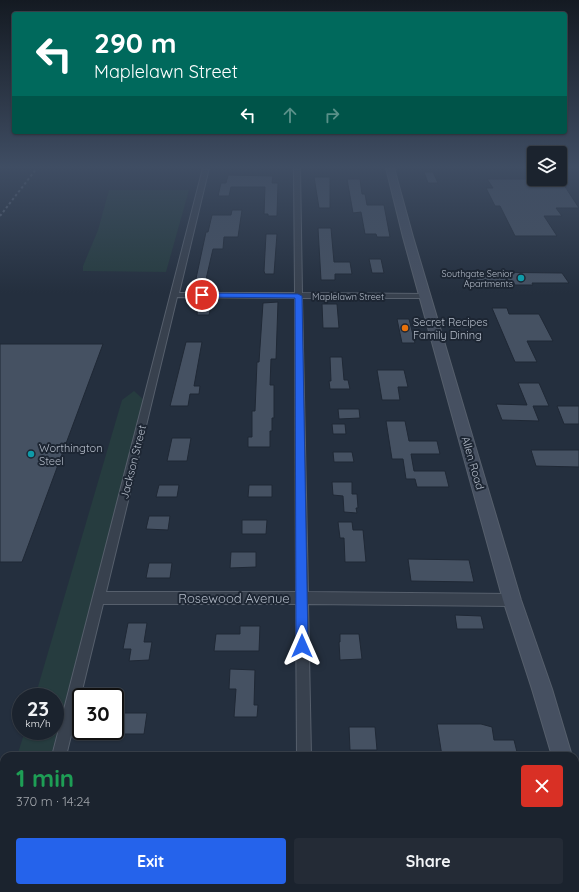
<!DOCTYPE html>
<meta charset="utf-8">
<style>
:root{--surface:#1b232e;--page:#242b36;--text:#f1f3f6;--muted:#a0a4aa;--line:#39404a;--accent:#2563eb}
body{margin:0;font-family:Quicksand,sans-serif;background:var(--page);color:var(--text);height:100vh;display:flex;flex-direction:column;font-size:15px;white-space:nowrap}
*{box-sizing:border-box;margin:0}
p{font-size:13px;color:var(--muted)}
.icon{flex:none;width:22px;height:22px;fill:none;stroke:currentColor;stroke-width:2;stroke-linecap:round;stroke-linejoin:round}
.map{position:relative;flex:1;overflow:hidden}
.details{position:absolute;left:0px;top:752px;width:579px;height:140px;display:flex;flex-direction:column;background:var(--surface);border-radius:12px 12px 0 0;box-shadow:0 1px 3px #0004,0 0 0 1px var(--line)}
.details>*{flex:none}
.banner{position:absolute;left:12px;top:12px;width:555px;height:122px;border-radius:4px;box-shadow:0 1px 3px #0004,0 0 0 1px var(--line);background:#00695c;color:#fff;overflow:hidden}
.tools{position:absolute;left:527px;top:146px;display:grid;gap:8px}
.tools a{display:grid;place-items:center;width:40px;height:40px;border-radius:4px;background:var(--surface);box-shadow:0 1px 3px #0004,0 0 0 1px var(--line);font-size:20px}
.speed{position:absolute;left:12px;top:688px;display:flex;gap:8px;font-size:20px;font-weight:700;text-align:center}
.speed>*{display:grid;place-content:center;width:52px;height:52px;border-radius:50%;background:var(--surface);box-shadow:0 1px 3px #0004,0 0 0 1px var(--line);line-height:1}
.speed small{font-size:10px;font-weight:400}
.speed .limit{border:2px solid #111;border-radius:6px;background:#fff;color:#111}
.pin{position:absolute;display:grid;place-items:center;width:34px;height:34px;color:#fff;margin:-17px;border:2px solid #fff;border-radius:50%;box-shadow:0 1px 4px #0007}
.me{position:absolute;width:44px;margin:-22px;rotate:0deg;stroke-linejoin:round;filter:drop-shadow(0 0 3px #0008)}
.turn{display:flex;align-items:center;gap:14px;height:84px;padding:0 16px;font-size:18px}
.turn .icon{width:52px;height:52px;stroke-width:2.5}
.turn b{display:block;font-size:28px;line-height:34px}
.lanes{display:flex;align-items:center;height:38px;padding:0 16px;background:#0003;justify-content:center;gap:20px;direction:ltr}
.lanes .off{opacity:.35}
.round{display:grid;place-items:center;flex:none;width:42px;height:42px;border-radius:4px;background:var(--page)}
.overview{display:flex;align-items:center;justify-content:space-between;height:68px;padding:0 16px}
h1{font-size:24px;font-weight:700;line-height:30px;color:#1e9e55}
.action{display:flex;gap:8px;margin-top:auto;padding:8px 16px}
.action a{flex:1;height:46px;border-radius:4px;background:var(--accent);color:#fff;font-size:16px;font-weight:700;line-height:46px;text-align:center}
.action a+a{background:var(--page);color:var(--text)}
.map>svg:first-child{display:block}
.green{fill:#263c3f}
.building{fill:#455162;stroke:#1f2835}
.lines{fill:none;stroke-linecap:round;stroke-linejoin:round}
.street-casing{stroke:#565f6c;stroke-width:2}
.secondary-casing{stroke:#565f6c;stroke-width:2}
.street{fill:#38414e;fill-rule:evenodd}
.secondary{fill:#465061;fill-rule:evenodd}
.rail{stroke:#5a6575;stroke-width:2;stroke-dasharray:2.5 2.5;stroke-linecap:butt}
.route{fill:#2563eb;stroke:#184099}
.culture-dot{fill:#0f9aa8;stroke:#1d2633;stroke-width:1.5}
.food-dot{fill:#e8710a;stroke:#1d2633;stroke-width:1.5}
.labels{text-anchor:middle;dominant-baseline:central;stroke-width:4;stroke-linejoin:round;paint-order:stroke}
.far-poi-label{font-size:9px;fill:#b4bcc9;stroke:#1d2633;text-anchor:end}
.far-street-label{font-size:9px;fill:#b4bcc9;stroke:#1d2633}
.poi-label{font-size:11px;fill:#b4bcc9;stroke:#1d2633;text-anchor:start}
.street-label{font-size:11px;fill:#b4bcc9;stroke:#1d2633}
.near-street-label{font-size:13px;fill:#b4bcc9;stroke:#1d2633}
</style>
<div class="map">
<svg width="579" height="892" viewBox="0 0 579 892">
<rect width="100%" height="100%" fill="#242f3e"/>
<g class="green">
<path d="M109,190H189L166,272L83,271V266L98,230Z"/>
<path d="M134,391L144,400L51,756H17L25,731H55V697H35L122,400Z"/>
<path d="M4,802V888H17L16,892H0V815Z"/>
</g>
<g class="building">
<path d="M424,172H433L438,183H428Z"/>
<path d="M228,175L273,176L272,183H278L277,216H268V214H264L265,187H231L229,196H218L221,183H226Z"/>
<path d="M314,177H330V208H319Z"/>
<path d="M347,179H360L362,194H365L367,205H384L390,237H377L376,234H365L361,212L353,213Z"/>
<path d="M487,179H560L579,208H556L562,216H544L557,236H515L500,206H495L486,188H493Z"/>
<path d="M232,210H242L238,237H224L223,249H213L204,288H194L206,232H208L212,215H231Z"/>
<path d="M318,228H331L334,262H350L352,274H335V280H321Z"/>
<path d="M266,234H277L274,274H265L264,271Z"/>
<path d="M369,259H381L384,273H372Z"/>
<path d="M474,272L562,273L569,283H532L533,285H515L514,283H478Z"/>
<path d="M278,302L276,359H271L270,385H274V418H272V431H270V447H248V437H252V411H255L257,362H259L263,303Z"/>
<path d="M322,304H337L339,328H323Z"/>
<path d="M198,306H211L209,315H197Z"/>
<path d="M492,308H507L509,314H539L553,341H527L537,362H515Z"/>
<path d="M397,319H409L415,343H402Z"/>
<path d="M186,342H202L194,386H200L199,394H190L188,406H170Z"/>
<path d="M0,344H103L22,562H0Z"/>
<path d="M330,357H342L344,380H348L350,389H330L329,381H331Z"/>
<path d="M377,370H404L408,387H398L400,400H382Z"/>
<path d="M518,383H539L549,406H533L539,421L502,420L496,404L527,405Z"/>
<path d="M557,406H579V424H564Z"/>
<path d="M338,409H359L360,418L339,419Z"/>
<path d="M386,421H405L409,441H437L440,454H411L414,471H445L449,487H417L415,479H406L403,459H392Z"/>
<path d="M332,424H345L346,434H333Z"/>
<path d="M172,438H191L187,461H167Z"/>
<path d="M531,450H579V467L536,466Z"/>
<path d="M333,452H352L354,462H334Z"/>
<path d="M332,482H352V494H357L358,508H356L357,513L344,512L343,496L333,495Z"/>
<path d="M159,485H179L177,497H156Z"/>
<path d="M249,485H272V497H248Z"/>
<path d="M149,516H170L168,530L146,529Z"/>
<path d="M242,520H267L266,534H242Z"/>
<path d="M338,522H352L353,530H363L366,562H345L344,538H340Z"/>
<path d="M231,552H256V567L230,568Z"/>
<path d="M408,559L469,560L474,582L411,581Z"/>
<path d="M149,563H172L170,578H146Z"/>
<path d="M455,615L481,616L484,629H457Z"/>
<path d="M128,623H147L144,642H152L149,660L129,661L131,649H123Z"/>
<path d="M240,626H260L259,651H214L216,634H240Z"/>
<path d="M340,634H359L362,659L340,660L339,642H340Z"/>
<path d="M230,669L255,670L254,705H258L257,717H234L236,689H229Z"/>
<path d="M119,713H147L144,734H115Z"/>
<path d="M437,724H481L492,727L494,740H514L518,756H442Z"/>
<path d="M349,727H375L377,750H350Z"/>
</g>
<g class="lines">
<g class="street-casing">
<g id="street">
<path d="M203,168H209L179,293H295L294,168H300L302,293L426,294L430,296L426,298H302L308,592L512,594L516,596L518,600L516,604L512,606L308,604L311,756H297L296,604H103L66,756H52ZM177,297L295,298L296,592H106Z"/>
<path d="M17,888H35L34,892H16Z"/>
<rect x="296" y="888" width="18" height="4"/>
</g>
</g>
<g class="secondary-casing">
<g id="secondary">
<path d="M386,168H394L413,237L521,600L552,689L572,756H552L532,689L503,600L403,237Z"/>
<path d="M575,791L579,793V827L575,826Z"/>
</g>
</g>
<use href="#street" class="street"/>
<use href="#secondary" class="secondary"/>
<path class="rail" d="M0,216L37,168"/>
</g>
<linearGradient id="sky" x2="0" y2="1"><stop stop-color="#141a22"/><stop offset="0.57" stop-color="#3f4d63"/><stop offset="1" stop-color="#3f4d63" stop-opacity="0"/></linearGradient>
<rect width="579" height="293" fill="url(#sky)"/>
<path class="route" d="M202,293L298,294L302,296L308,646L307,650L302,652L298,650L296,646L295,298L199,297V294Z"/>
<g class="culture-dot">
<circle cx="521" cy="278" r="4"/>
<circle cx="31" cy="454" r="4"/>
</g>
<circle class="food-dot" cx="405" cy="328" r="4"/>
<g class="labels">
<g class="far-poi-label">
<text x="513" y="273">Southgate Senior<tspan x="513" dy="10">Apartments</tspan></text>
</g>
<g class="far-street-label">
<text x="348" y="296">Maplelawn Street</text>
</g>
<g class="poi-label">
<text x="413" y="322">Secret Recipes<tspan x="413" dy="13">Family Dining</tspan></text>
<text x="39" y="448">Worthington<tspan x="39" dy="13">Steel</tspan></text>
</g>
<g class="street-label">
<text transform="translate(133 462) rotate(-76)">Jackson Street</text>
<text transform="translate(473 463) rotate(74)">Allen Road</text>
</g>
<g class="near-street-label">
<text x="234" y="598">Rosewood Avenue</text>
</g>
</g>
</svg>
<div class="tools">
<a><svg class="icon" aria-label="layers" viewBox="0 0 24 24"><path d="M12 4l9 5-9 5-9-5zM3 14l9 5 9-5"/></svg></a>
</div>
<div class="speed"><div>23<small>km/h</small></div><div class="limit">30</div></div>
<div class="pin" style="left:202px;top:295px;background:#d93025"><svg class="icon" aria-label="arrive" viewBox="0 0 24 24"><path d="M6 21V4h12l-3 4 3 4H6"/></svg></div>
<svg class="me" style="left:302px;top:646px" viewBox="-20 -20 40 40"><path d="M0-17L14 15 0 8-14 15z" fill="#2563eb" stroke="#fff" stroke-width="4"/></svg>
<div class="banner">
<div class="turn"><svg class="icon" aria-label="left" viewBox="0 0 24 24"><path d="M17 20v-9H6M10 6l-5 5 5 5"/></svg><div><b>290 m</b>Maplelawn Street</div></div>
<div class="lanes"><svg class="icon" aria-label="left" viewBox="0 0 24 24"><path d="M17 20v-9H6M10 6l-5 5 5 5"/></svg><svg class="icon off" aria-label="ahead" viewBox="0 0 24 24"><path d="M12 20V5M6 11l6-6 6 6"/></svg><svg class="icon off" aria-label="right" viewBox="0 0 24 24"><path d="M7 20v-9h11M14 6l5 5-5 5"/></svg></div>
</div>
<section class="details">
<div class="overview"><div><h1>1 min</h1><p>370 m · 14:24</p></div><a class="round" style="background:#d93025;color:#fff"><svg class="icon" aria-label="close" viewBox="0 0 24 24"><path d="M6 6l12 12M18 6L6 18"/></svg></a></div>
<div class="action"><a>Exit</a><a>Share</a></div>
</section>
</div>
